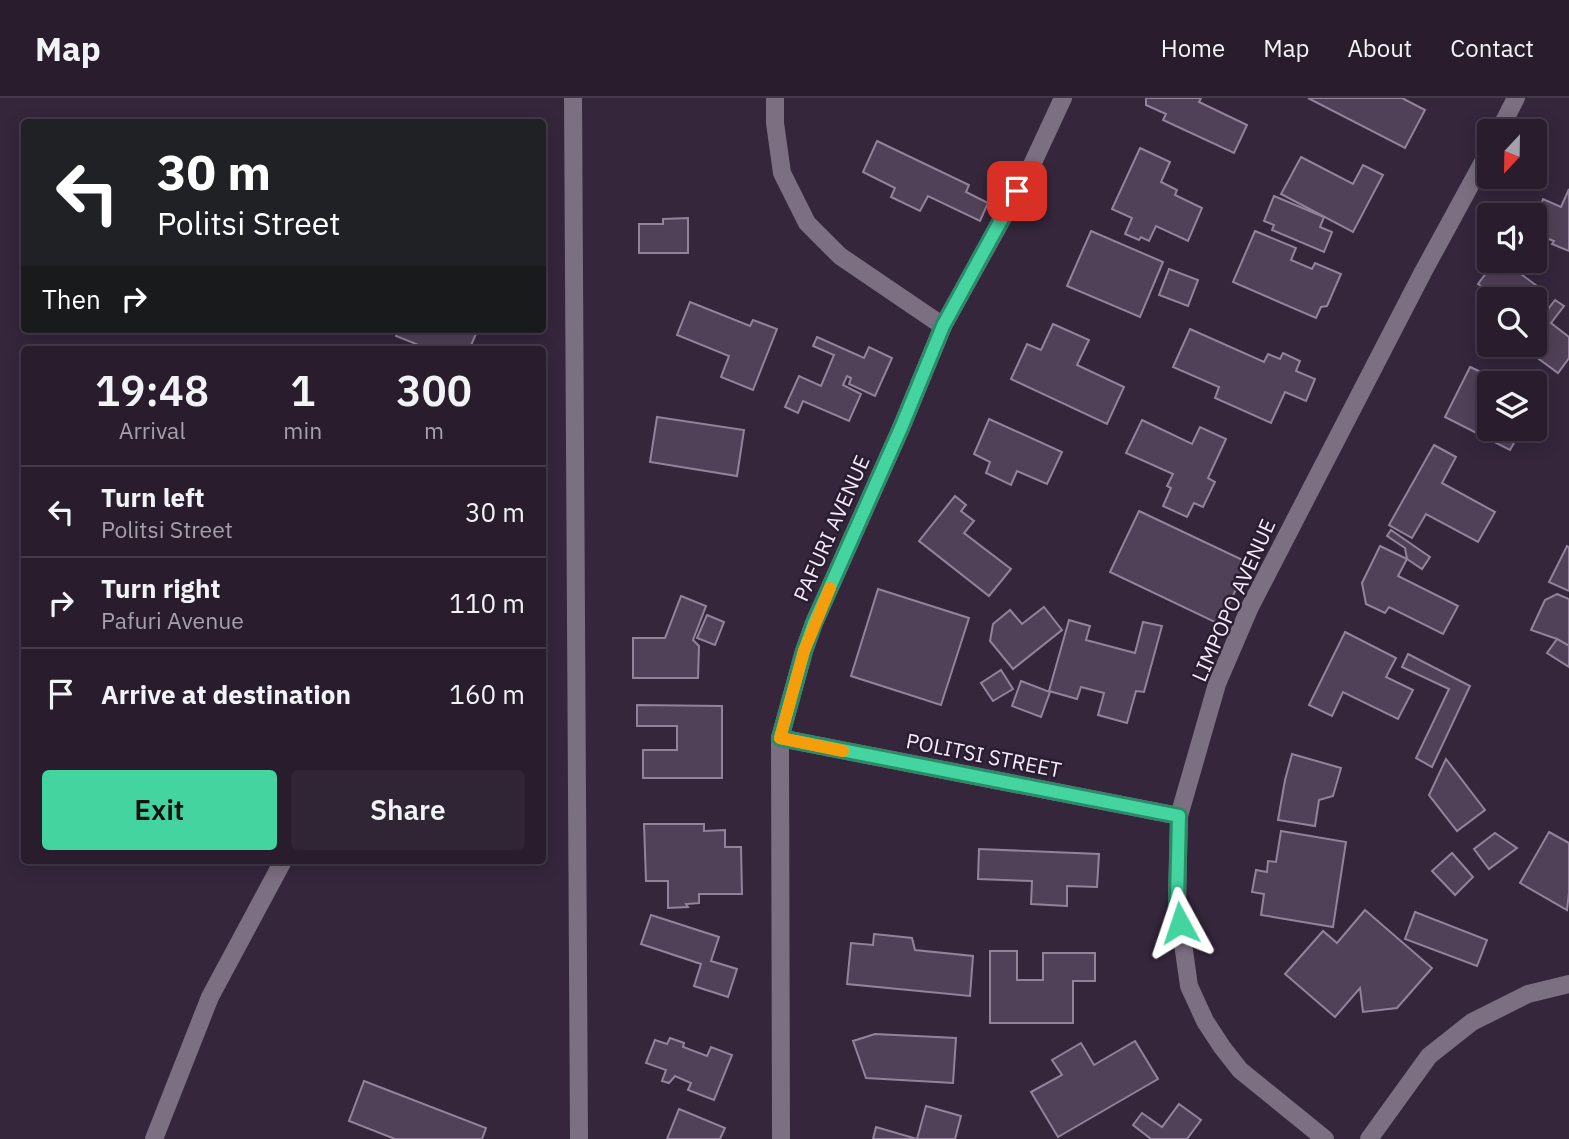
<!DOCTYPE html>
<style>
:root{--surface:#281c2d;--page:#302535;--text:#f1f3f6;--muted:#a5a1aa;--line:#443a49;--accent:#43d4a0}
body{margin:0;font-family:"IBM Plex Sans",sans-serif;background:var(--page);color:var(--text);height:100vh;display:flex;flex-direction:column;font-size:26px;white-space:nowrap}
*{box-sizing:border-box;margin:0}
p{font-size:23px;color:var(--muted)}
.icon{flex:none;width:38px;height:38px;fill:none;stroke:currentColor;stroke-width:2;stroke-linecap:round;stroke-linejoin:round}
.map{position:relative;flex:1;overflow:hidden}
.panel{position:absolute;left:21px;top:248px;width:525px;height:518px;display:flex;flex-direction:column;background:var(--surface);border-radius:7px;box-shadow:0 4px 18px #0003,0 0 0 2px var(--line)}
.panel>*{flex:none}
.top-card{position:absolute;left:21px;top:21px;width:525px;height:214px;border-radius:7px;box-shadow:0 4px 18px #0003,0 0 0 2px var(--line);background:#202124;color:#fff;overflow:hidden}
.needle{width:46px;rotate:202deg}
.buttons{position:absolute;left:1477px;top:21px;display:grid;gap:14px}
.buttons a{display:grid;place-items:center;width:70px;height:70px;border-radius:7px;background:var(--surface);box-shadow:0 4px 18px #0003,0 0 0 2px var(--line);font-size:35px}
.pin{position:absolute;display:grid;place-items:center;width:60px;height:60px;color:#fff;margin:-30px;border-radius:14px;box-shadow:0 4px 10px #0006}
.me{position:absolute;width:77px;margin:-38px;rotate:355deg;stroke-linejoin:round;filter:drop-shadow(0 0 5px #0008)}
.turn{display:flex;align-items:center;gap:24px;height:147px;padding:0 21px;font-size:32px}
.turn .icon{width:91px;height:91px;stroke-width:2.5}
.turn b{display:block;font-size:49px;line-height:60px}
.then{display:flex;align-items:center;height:66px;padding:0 21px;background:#0003;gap:14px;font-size:26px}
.eta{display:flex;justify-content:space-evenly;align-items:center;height:119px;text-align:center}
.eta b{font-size:42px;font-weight:600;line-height:49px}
.action{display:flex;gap:14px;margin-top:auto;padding:14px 21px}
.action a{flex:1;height:80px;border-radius:7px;background:var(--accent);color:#111;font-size:28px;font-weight:600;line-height:80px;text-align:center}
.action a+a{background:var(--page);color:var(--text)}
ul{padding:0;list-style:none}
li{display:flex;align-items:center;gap:21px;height:91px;padding:0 21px;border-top:2px solid var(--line)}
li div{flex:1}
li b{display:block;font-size:26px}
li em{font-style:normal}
header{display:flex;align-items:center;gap:42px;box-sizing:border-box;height:98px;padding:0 35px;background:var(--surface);border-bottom:2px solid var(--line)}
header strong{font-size:33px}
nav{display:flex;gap:38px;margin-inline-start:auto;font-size:24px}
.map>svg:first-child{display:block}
.building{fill:#514158;stroke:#94829c;stroke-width:2}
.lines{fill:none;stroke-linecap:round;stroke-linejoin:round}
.minor{stroke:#7b6f81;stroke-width:18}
.route-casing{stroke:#2c8a68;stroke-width:18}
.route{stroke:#43d4a0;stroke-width:12}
.slow{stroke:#f59e0b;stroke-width:12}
.labels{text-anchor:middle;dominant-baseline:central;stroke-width:5;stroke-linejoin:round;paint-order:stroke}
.street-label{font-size:21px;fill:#f5ebf9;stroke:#2b1d31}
</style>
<header>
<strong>Map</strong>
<nav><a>Home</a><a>Map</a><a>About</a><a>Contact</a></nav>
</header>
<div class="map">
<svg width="1569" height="1041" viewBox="0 0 1569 1041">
<rect width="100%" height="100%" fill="#35263c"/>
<g class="building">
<path d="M1146,0H1201L1199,4L1247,27L1234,55L1163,22L1166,16L1146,7Z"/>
<path d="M1308,0H1402L1425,12L1405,50Z"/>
<path d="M877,43L969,87L966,94L988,105L980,123L928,98L920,113L891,99L895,90L863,74Z"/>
<path d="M1140,50L1170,64L1161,84L1177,92L1175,97L1202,110L1188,143L1156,128L1149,143L1141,139L1139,142L1125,136L1132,120L1112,111Z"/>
<path d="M1301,59L1353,86L1363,67L1383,77L1353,134L1281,96Z"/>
<path d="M1569,91V153L1552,146L1554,143L1541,138L1539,144L1535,142V131L1543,135L1548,124L1541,121L1547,109L1541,107L1543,101L1561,109Z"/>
<path d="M1274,98L1324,119L1320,129L1332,134L1324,154L1272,132L1274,127L1264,123Z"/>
<path d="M688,120V155H639V126H663V121Z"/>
<path d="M1091,133L1163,164L1140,219L1067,188Z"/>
<path d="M1255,133L1296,150L1291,162L1312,171L1315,165L1341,176L1327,208L1321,209L1316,220L1233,184Z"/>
<path d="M1495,163H1503L1544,193L1535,206V201H1499L1478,186Z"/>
<path d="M1169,171L1198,182L1188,208L1159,197Z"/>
<path d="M1555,202L1564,208L1551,225L1569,239V260L1558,275L1520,247L1515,255L1504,247H1535V214L1542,219Z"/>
<path d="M690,204L750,228L753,222L777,231L753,292L721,279L729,258L677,237Z"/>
<path d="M1053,226L1089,242L1077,267L1124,289L1107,326L1011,281L1027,246L1041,252Z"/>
<path d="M399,231H478L469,252H431L396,238Z"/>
<path d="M1190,231L1264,264L1268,256L1280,261L1283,255L1300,263L1296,273L1315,281L1306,303L1285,294L1271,325L1215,300L1219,289L1173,269Z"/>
<path d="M817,239L864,260L869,249L892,260L875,298L849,286L851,280L847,278L843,287L861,296L849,323L803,303L798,315L785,309L799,278L821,288L834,257L813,248Z"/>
<path d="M1470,269L1490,278L1481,297L1489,301V331H1522L1510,352L1445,319Z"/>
<path d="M657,319L744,332L737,378L650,364Z"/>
<path d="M989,321L1062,354L1047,386L1017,373L1011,387L986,375L990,364L974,356Z"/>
<path d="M1142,322L1192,346L1200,329L1226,341L1208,380L1215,384L1203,409L1194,405L1187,419L1163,408L1171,390L1167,388L1173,376L1126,355Z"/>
<path d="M1434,347L1456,359L1442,385L1495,414L1478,444L1426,416L1412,440L1389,427Z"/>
<path d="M955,398L966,407L961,413L974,423L964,435L1011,471L989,498L919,443Z"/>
<path d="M1139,413L1249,465L1219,526L1110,474Z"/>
<path d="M1391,432L1430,459L1422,471L1407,461L1405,450L1387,438Z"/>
<path d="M1380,448L1407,461L1398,478L1458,508L1443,536L1389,509L1385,515L1366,506L1362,485Z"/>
<path d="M1567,448L1569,449V493L1549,484Z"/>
<path d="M878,491L969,520L941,607L851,578Z"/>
<path d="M1557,496L1569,501V548L1557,541L1531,532L1545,502Z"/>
<path d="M681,498L706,508L693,542L699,548L698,580H633V540H665Z"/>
<path d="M1044,509L1062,532L1013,571L990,543L993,526L1010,512L1022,526Z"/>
<path d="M707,517L724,524L715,547L697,540Z"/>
<path d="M1069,522L1090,528L1086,542L1135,555L1143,524L1162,528L1144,594L1136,593L1127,625L1098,617L1104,595L1081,589L1077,601L1049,593Z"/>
<path d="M1345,534L1396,560L1386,579L1413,592L1398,621L1343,594L1332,618L1309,607Z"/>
<path d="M1557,541L1569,548V569L1547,555Z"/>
<path d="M1408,556L1470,588L1432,669L1416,660L1449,591L1402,569Z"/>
<path d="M1001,572L1013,591L993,603L981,585Z"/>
<path d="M1021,583L1050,594L1041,619L1012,608Z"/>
<path d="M637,607L722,608V680H643V652H677V628H637Z"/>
<path d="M1292,656L1341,670L1333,698L1319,702L1315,728L1278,722L1285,682Z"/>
<path d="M1446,661L1485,712L1457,733L1429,697Z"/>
<path d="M644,726H704V733L725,732V749H741L742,796H699V805L686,806L688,809L668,810V783H646Z"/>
<path d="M1281,733L1346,744L1333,829L1261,817L1264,796L1252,794L1256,772L1267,774L1268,763L1276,764Z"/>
<path d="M1549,734L1569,745V794L1567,812L1520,785Z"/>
<path d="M1495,735L1517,750L1489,771L1474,751Z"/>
<path d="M979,751L1099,756L1097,789L1067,788V808L1031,806L1032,783L978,781Z"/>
<path d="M1452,755L1473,779L1455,797L1432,773Z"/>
<path d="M1365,812L1432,870L1397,910L1363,914L1360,890L1335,919L1285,876L1323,833L1337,845Z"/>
<path d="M1415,814L1487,842L1477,868L1405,841Z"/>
<path d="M651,817L719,839L711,863L737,871L728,899L694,888L701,866L641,846Z"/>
<path d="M874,836L912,840L915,852L973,858L970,898L847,886L851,845L873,847Z"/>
<path d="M990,853H1017V882H1043V855H1095V883H1073V925H990Z"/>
<path d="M875,936L956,940L953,985L866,980L853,943Z"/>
<path d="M670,940L684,945L683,949L707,958L711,949L732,957L714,1002L688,992L691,985L675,978L669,985L662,983L666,972L646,965L655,942L667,946Z"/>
<path d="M1135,943L1158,981L1058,1039L1031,994L1062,977L1052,962L1081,945L1094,967Z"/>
<path d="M364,983L486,1030L482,1041H395L349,1023Z"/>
<path d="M1179,1006L1201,1022L1187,1041H1151L1133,1027L1142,1015L1162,1029Z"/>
<path d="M926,1008L961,1018L955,1041H873L876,1029L917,1041Z"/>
<path d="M679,1011L725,1030L720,1041H667Z"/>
</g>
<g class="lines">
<g class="minor">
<path d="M573,0L579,1041"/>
<path d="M775,0V25L782,75L807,125L840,158L943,228"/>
<path d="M1499,33L1516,0"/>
<path d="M780,640L1179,718"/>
<path d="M154,1041L210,899L283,763"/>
<path d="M781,1041L780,640L804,553L814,525L901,330L943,228L1030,71L1063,0"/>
<path d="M1325,1041L1240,972L1222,949L1205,923L1189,888L1177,803L1179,718L1217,586L1250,509L1423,174L1489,53"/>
<path d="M1369,1041L1429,958L1472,924L1528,896L1569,886"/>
</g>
</g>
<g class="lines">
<g class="route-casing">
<path id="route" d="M1017,93L943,228L901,330L814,525L804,553L780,640L1179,718L1177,803L1180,825"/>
</g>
<use href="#route" class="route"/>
<path class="slow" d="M830,490L804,553L780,640L843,653"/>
</g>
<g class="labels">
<g class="street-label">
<text transform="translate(831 430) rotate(-66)">PAFURI AVENUE</text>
<text transform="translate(1233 502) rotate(-66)">LIMPOPO AVENUE</text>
<text transform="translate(984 657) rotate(11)">POLITSI STREET</text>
</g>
</g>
</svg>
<div class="buttons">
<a><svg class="needle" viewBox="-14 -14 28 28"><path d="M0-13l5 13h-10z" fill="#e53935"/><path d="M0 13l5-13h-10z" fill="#a5a1aa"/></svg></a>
<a><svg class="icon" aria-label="sound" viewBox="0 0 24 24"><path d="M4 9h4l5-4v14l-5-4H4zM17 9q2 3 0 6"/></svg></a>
<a><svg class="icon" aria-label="search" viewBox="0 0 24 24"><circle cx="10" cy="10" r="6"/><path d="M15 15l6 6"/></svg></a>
<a><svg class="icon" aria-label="layers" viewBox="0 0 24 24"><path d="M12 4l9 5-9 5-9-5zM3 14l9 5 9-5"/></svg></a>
</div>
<div class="pin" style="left:1017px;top:93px;background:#d93025"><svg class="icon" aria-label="arrive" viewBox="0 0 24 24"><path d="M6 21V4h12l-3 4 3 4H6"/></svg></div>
<svg class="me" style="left:1180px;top:825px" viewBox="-20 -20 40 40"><path d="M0-17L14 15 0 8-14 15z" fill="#43d4a0" stroke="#fff" stroke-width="4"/></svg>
<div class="top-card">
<div class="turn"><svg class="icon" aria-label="left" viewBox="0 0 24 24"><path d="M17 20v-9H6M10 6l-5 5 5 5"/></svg><div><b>30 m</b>Politsi Street</div></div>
<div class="then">Then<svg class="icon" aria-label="right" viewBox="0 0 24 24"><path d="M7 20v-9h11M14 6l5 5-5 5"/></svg></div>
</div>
<section class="panel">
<div class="eta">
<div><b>19:48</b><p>Arrival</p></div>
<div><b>1</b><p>min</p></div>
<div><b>300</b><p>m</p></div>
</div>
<ul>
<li><svg class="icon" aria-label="left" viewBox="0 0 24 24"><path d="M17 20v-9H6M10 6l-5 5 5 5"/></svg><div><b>Turn left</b><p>Politsi Street</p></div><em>30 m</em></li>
<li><svg class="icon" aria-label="right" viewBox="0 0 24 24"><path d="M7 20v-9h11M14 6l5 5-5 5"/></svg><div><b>Turn right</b><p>Pafuri Avenue</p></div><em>110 m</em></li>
<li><svg class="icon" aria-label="arrive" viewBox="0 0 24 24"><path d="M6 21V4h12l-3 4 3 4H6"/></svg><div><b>Arrive at destination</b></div><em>160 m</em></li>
</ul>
<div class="action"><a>Exit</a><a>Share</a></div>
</section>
</div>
